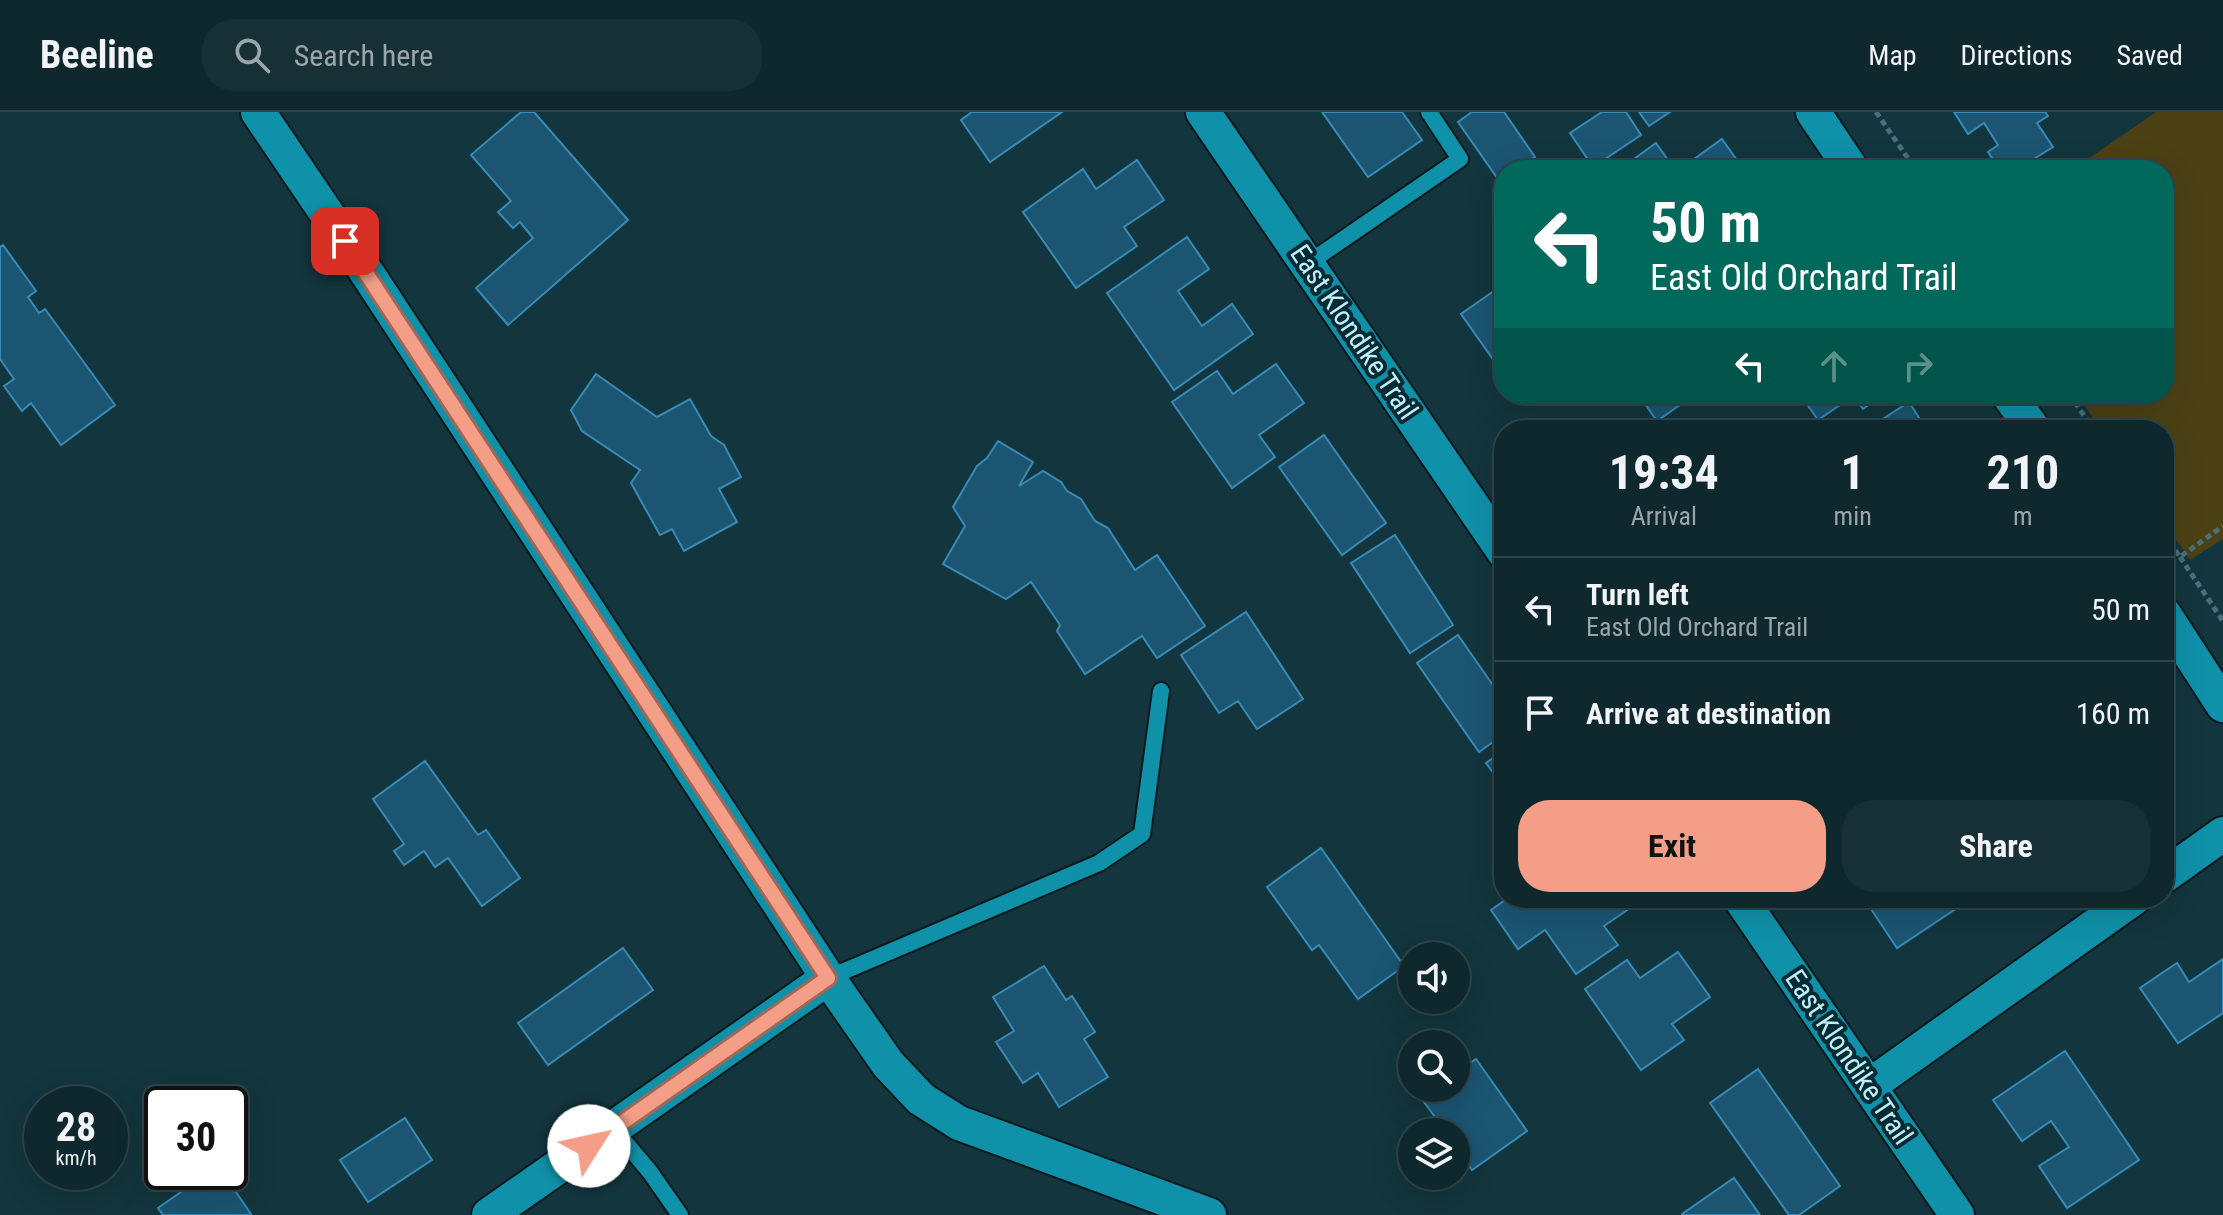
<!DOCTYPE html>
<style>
:root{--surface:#0e282e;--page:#173036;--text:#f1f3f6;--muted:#9ba6aa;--line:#2e444a;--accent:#f49e88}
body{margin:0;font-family:"Roboto Condensed",sans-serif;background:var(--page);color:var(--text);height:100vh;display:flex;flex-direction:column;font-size:30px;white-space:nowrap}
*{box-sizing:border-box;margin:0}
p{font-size:26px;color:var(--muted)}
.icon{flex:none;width:44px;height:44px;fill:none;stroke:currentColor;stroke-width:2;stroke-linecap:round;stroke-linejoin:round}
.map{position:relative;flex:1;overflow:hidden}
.details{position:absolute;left:1494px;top:308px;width:680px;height:488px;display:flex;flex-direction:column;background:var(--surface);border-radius:32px;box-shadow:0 8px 32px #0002,0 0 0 2px var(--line)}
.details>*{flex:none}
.guide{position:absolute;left:1494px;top:48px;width:680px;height:244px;border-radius:32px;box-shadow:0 8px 32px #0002,0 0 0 2px var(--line);background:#00695c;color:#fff;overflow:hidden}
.fabs{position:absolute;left:1398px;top:830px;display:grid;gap:16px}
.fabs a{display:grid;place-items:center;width:72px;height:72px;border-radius:50%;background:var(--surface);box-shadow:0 8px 32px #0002,0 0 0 2px var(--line);font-size:40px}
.speed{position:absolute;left:24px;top:974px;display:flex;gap:16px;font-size:40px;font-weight:700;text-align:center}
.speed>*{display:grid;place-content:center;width:104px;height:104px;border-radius:50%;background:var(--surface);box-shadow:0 8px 32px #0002,0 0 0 2px var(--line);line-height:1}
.speed small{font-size:20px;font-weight:400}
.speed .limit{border:4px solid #111;border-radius:12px;background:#fff;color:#111}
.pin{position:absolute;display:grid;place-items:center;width:68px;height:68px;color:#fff;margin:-34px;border-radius:16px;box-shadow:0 4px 12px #0006}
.me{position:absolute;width:88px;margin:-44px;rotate:55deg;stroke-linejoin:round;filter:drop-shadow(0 0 6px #0008)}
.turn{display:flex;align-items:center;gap:28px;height:168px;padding:0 24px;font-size:36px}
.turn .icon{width:104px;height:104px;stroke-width:2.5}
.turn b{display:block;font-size:56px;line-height:68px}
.lanes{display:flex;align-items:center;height:76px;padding:0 24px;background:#0003;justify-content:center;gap:40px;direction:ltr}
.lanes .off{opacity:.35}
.eta{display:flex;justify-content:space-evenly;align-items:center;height:136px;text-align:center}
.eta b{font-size:48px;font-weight:700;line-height:56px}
.cta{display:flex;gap:16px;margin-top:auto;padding:16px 24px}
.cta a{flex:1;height:92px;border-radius:32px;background:var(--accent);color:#111;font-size:32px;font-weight:700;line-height:92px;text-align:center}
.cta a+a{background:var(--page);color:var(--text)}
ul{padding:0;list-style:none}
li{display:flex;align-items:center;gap:24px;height:104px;padding:0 24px;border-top:2px solid var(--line)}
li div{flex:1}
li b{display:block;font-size:30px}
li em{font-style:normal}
header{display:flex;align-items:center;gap:48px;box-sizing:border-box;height:112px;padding:0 40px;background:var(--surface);border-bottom:2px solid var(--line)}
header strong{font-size:38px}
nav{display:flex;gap:44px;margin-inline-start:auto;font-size:28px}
.search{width:560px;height:72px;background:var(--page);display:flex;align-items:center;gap:20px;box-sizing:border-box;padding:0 28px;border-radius:32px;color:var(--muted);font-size:30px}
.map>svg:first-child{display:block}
.green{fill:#4c4115}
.building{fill:#1b5572;stroke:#378bb7;stroke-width:2}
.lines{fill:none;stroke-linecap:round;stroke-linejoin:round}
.lane-casing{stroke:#0c1a1e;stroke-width:20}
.street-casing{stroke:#0c1a1e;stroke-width:38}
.path{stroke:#496f79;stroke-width:5;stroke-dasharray:6 4;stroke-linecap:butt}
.lane{stroke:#0f91a9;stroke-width:16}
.street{stroke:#0f91a9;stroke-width:34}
.route-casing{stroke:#9f6758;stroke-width:20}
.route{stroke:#f49e88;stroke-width:14}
.labels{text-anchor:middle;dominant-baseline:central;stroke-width:8;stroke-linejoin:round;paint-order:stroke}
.street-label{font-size:28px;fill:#c0f0fd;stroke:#072b33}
</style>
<header>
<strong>Beeline</strong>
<div class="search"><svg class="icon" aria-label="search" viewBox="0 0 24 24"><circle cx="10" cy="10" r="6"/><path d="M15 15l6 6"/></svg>Search here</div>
<nav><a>Map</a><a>Directions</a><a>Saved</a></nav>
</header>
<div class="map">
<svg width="2223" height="1103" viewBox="0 0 2223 1103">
<rect width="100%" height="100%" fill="#13353d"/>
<path class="green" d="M2156,0H2223V427L2190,448L2164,410V318H2101L2077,282H2164V58H2072Z"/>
<g class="building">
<path d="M521,0H534L628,108L508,213L476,176L533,126L520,110L513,116L498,100L511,89L471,43Z"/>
<path d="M972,0H1062L990,50L961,8Z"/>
<path d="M1322,0H1402L1422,28L1368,65Z"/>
<path d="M1472,0H1504L1535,45L1517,58H1504V67L1500,70L1458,10Z"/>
<path d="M1602,0H1626L1641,23L1593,55L1570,21Z"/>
<path d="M1639,0H1670L1649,14Z"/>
<path d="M1954,0H2045L2048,4L2037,11L2053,35L2016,58H2000L1988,40L1998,33L1984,11L1968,22Z"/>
<path d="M1722,27L1744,58H1685L1683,55Z"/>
<path d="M1656,31L1675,58H1619Z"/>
<path d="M1137,48L1164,88L1124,115L1137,134L1076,176L1023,100L1083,57L1096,77Z"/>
<path d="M1187,125L1209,157L1178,179L1202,214L1232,192L1253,222L1174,278L1107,181Z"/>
<path d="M3,133L36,179L28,185L39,201L45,197L115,293L61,333L31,291L22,299L4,274L14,267L0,247V135Z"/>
<path d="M1504,172V263L1461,202Z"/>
<path d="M1276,252L1304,291L1259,323L1275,345L1232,376L1172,290L1217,259L1233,282Z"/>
<path d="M596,262L657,305L690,287L711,324L724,333L741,365L719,377L737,410L684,439L672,417L660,423L631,371L640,358L582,319L571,298Z"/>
<path d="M1638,282H1694V283L1657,309Z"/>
<path d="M1800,282H1884L1863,297L1853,284L1818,308Z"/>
<path d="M1909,290L1927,318H1866Z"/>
<path d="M1324,323L1386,411L1342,443L1279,355Z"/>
<path d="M998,329L1033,350L1019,374L1043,359L1061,370L1067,379L1081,387L1095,409L1108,416L1135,458L1157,443L1205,514L1157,546L1142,524L1085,562L1057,519L1060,513L1031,470L1006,487L943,452L965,414L953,395L977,354L987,346Z"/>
<path d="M1395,423L1453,513L1410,541L1351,451Z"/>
<path d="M1246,500L1303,587L1257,617L1238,589L1219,601L1181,543Z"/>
<path d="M1458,523L1504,589V622L1479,640L1417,551Z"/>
<path d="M1504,638V676L1486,651Z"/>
<path d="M425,649L478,723L486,718L520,766L482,794L448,746L435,755L424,739L404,753L394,739L404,732L373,687Z"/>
<path d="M1321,736L1404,854L1358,887L1319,833L1312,838L1267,775Z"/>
<path d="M1508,786H1641L1642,788L1604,814L1618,833L1576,862L1545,818L1518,837L1491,798Z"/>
<path d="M1874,786H1972L1897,836L1867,791Z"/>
<path d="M623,836L653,878L548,953L518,911Z"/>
<path d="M1678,840L1710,885L1672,912L1684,928L1641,958L1585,877L1627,848L1640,866Z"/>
<path d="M2223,847V901L2178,931L2140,876L2177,851L2189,870Z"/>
<path d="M1044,854L1066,888L1072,884L1095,920L1084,927L1108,965L1059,995L1038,961L1023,971L996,930L1014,919L993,885Z"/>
<path d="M2065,939L2139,1048L2067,1096L2039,1054L2069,1035L2051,1009L2022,1029L1993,988Z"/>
<path d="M1476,947L1527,1019L1472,1058L1456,1035V1020H1446L1421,986L1435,976H1456V961Z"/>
<path d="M1758,957L1840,1074L1799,1103H1789L1710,991Z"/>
<path d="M405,1006L432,1048L368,1090L340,1048Z"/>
<path d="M225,1064L251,1102L249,1103H163L158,1096L197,1069L204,1079Z"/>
<path d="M1734,1066L1760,1103H1682V1102Z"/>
</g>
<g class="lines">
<g class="lane-casing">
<g id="lane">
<path d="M1307,152L1460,47L1429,0"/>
<path d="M828,866L1099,751L1142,722L1161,579"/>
<path d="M613,1016L650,1060L680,1103"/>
</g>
</g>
<g class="street-casing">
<g id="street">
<path d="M258,0L371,167L828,866L489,1103"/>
<path d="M1203,0L1504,440"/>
<path d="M1813,0L1852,58"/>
<path d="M2008,282L2034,318"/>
<path d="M2164,502L2223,593"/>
<path d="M2164,764L2223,722"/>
<path d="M1740,786L1957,1103"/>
<path d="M828,866L888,952L921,987L959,1011L1209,1103"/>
<path d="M1869,974L2134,786"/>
</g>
</g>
<g class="path">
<path d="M1876,0L1916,58"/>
<path d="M2069,282L2094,318"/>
<path d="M2164,422L2180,445L2223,414"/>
<path d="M2180,445L2223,509"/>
</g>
<use href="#lane" class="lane"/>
<use href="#street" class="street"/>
</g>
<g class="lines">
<g class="route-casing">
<path id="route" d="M345,129L828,866L589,1034"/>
</g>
<use href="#route" class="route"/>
</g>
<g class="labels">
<g class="street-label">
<text transform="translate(1354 220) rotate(56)">East Klondike Trail</text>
<text transform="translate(1849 945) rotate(56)">East Klondike Trail</text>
</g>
</g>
</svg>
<div class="fabs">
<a><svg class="icon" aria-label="sound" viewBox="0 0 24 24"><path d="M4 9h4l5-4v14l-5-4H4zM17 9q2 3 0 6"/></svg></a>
<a><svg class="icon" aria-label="search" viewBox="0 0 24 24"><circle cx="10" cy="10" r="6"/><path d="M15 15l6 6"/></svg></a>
<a><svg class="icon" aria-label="layers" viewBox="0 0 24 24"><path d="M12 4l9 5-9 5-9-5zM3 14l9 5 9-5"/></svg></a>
</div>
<div class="speed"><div>28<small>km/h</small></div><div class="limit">30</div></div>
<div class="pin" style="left:345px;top:129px;background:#d93025"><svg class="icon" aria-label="arrive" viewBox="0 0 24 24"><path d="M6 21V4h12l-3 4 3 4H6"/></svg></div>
<svg class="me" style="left:589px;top:1034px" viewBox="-20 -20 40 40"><circle r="19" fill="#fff"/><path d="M0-13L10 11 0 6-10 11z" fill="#f49e88"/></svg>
<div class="guide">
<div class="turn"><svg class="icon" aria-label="left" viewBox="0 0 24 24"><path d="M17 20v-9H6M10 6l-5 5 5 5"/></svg><div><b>50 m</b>East Old Orchard Trail</div></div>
<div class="lanes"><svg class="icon" aria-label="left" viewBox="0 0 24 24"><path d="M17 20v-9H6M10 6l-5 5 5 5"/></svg><svg class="icon off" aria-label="ahead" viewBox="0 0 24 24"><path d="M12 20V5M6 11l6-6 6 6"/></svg><svg class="icon off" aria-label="right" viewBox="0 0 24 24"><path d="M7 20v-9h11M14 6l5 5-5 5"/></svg></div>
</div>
<section class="details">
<div class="eta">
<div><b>19:34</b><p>Arrival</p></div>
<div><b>1</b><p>min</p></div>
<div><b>210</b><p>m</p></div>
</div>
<ul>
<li><svg class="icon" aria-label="left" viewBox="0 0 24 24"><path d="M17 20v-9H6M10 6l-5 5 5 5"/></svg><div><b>Turn left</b><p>East Old Orchard Trail</p></div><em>50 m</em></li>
<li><svg class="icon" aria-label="arrive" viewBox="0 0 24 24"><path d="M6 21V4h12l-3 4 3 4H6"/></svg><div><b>Arrive at destination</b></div><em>160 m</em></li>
</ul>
<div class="cta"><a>Exit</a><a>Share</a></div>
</section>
</div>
